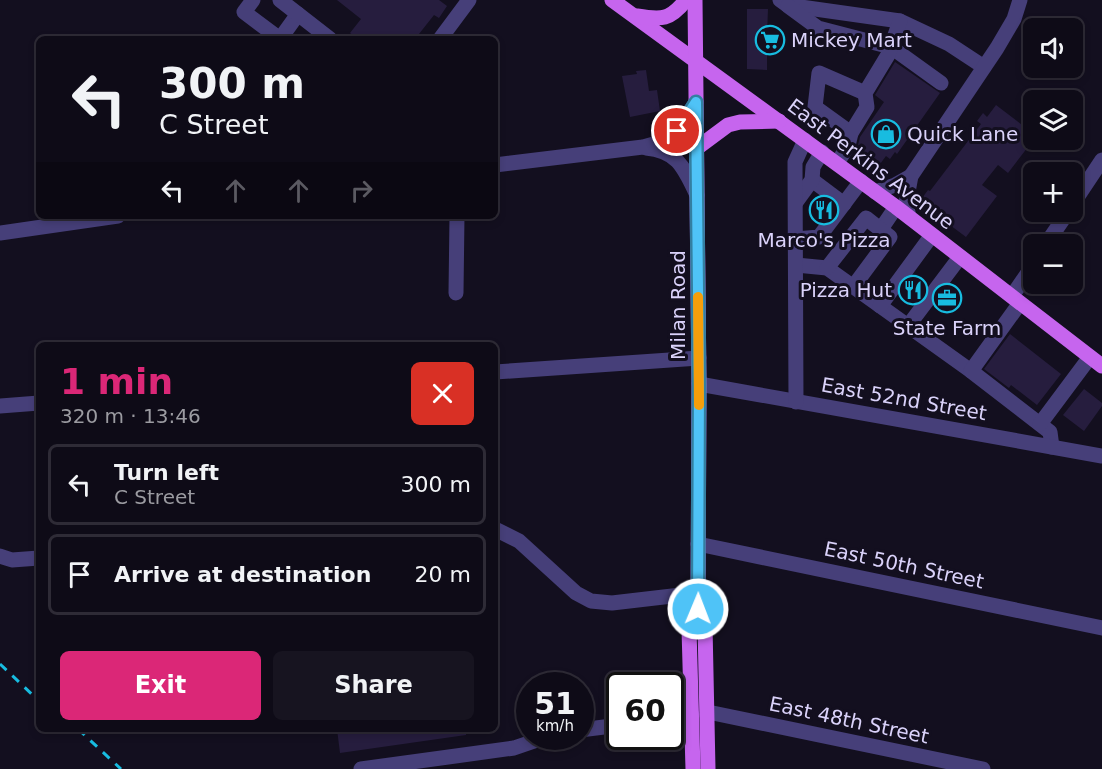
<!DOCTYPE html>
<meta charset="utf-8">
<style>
:root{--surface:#0e0b17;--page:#171420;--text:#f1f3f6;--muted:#9b9ba1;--line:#2e2b36;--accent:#db2777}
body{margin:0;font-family:"DejaVu Sans",sans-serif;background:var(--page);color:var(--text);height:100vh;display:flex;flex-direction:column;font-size:22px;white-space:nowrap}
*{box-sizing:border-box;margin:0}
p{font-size:20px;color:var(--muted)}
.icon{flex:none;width:33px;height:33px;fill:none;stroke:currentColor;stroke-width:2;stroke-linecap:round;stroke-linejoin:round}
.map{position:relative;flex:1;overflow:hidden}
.details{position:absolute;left:36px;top:342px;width:462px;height:390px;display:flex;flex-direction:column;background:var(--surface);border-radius:9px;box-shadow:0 3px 9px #0003,0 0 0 2px var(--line)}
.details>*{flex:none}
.guide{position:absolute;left:36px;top:36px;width:462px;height:183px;border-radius:9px;box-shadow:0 3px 9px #0003,0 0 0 2px var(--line);background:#0e0b17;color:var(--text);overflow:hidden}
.buttons{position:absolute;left:1023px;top:18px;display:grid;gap:12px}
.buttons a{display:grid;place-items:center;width:60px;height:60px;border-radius:9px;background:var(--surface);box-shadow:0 3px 9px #0003,0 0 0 2px var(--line);font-size:30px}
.speed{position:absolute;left:516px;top:672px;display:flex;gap:12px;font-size:30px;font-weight:700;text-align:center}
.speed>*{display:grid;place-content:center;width:78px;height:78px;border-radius:50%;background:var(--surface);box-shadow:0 3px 9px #0003,0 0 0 2px var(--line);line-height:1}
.speed small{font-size:15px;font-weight:400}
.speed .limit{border:3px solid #111;border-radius:9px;background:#fff;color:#111}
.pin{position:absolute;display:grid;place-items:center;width:51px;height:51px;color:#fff;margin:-26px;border:3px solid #fff;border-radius:50%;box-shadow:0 2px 6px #0007}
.me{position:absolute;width:66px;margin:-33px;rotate:1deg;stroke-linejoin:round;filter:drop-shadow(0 0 4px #0008)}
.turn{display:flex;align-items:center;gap:21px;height:126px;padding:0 24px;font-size:27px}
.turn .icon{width:78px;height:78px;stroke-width:2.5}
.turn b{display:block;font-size:42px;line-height:51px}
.lanes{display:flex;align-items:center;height:57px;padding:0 24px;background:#0003;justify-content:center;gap:30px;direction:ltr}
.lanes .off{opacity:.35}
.round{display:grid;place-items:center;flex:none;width:63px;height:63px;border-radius:9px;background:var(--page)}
.head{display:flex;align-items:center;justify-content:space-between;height:102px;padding:0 24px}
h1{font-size:36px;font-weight:700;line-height:45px;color:var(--accent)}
.cta{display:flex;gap:12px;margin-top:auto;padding:12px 24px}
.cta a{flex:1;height:69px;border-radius:9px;background:var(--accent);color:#fff;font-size:24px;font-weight:700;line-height:69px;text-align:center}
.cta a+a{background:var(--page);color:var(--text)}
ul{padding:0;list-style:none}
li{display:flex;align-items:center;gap:18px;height:81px;margin:0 12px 9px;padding:0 12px;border:3px solid var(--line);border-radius:9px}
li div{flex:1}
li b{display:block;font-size:22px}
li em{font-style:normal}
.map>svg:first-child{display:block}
.building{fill:#261d3e}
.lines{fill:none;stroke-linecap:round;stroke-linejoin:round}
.minor{stroke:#463f79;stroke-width:15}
.major{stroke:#c665ee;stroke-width:15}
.rail{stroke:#18bce0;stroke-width:3;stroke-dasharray:9 8;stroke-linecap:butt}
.route-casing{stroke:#337fa1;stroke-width:15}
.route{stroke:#4fc3f7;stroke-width:10}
.slow{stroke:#f59e0b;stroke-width:10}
.labels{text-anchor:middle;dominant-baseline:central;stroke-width:6;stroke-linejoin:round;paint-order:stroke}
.poi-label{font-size:20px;fill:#dad2fa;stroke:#130f1f;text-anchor:start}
.street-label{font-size:20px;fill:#dad2fa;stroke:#130f1f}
</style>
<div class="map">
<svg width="1102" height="769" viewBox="0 0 1102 769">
<rect width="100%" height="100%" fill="#130f1f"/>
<g class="building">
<path d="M337,0H439L447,6L439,18L434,15L415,39H358L350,33L361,19Z"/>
<path d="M747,9H768L767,35H777V45H767V70L747,69Z"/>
<path d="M895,62L940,93L897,154L895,152L890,159L886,156L877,168L856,154L861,147L858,145L860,137L884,102L875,95Z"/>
<path d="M646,70L649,91L657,90L660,111L630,117L622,76L637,74L636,71Z"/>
<path d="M996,105L1026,128L1021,135L1031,143L1008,173L998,165L982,185L997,196L966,237L919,202L928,190L930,191L981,124L977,121L983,113L987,117Z"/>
<path d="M823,200L830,206L818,222L811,216Z"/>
<path d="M915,275L927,284L912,305L900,296Z"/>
<path d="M948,289L958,297L945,312L936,305Z"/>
<path d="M1010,334L1061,374L1037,405L1011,385L1009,388L984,369Z"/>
<path d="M1084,389L1102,403V406L1084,431L1063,415Z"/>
<path d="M337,729H466V735L340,753Z"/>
</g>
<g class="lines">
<g class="minor">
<path d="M253,0L244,12L280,39L298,14"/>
<path d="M280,0L330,39"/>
<path d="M780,0L787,5L900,21L949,44L984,67"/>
<path d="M788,6L818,28L891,47L941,83"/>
<path d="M440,39L469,0"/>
<path d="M851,133L815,107L819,73L865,93"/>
<path d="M646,148C678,151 684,168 697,195"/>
<path d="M837,163L848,146L851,133L867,107L865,93L888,55L900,21"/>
<path d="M495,165L643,147C676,139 679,129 696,102"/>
<path d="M812,180L844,204"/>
<path d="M875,192L895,185L911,176"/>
<path d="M796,202L812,180L813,167L822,152"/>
<path d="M1072,205L1102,160"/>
<path d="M909,217L906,203L911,176L997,48L1014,19L1020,0"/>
<path d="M881,229L896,207"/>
<path d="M0,233L118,216"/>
<path d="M796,239L819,237L861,181"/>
<path d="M1046,244L1068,212"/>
<path d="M796,265L827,268L971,371"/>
<path d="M827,268L866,218L890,237L853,287"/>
<path d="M456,293L457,216"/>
<path d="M1012,296L1034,264"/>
<path d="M1020,303L971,371L1050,432L1052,447"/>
<path d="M880,306L932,235"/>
<path d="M908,326L960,257"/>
<path d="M495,372L699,358"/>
<path d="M699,384L1102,456"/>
<path d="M796,402L795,162L805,140"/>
<path d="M0,406L39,403"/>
<path d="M1040,424L1090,357"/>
<path d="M495,529L519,541L576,593L591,601L612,603L698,593"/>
<path d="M698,544L1102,628"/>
<path d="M0,556L12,560L39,558"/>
<path d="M708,712L983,769"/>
<path d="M670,718L692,715"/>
<path d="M580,730L620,725"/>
<path d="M361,769L514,748L549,736"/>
</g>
<g class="major">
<path d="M612,0L896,207L1102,366"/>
<path d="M637,16C662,20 670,20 686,0"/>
<path d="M697,148L728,125L740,122L779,121"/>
<path d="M698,609L705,626L708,769"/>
<path d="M693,769L689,629L698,609L699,384L695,0"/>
</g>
<g class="rail">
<path d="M0,664L39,701"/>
<path d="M78,729L121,769"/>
</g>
</g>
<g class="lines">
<g class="route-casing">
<path id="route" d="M677,131L696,102L699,384L698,609"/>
</g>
<use href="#route" class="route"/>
<path class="slow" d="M698,297L699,405"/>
</g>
<defs>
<g id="supermarket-ring" transform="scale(1.5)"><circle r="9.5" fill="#130f1f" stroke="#18bce0" stroke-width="1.5"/><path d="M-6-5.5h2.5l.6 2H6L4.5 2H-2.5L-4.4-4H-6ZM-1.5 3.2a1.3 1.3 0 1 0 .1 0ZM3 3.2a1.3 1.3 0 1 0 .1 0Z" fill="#18bce0"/></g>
<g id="shop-ring" transform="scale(1.5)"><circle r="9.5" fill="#130f1f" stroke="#18bce0" stroke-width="1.5"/><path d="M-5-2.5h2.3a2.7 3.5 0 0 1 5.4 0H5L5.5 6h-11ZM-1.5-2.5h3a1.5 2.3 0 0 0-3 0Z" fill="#18bce0"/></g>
<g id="restaurant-ring" transform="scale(1.5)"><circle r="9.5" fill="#130f1f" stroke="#18bce0" stroke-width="1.5"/><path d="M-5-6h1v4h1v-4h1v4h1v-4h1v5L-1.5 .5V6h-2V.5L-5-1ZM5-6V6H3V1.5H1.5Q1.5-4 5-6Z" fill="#18bce0"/></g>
<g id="office-ring" transform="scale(1.5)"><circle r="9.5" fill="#130f1f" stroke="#18bce0" stroke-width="1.5"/><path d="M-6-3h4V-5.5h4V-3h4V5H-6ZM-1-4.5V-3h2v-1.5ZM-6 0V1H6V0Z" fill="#18bce0"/></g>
</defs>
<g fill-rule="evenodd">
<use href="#supermarket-ring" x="770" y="40"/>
<use href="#shop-ring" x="886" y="134"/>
<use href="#restaurant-ring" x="824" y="210"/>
<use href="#restaurant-ring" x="913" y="290"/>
<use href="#office-ring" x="947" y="298"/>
</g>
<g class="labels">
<g class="poi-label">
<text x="791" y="40">Mickey Mart</text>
<text x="907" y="134">Quick Lane</text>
<text x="824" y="240" text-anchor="middle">Marco's Pizza</text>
<text x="892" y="290" text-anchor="end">Pizza Hut</text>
<text x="947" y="328" text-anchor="middle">State Farm</text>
</g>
<g class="street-label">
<text transform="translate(871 164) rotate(37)">East Perkins Avenue</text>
<text transform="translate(678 305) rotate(-90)">Milan Road</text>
<text transform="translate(904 399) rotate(10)">East 52nd Street</text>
<text transform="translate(904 565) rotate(12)">East 50th Street</text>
<text transform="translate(849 720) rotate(12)">East 48th Street</text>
</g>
</g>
</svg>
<div class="buttons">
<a><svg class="icon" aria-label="sound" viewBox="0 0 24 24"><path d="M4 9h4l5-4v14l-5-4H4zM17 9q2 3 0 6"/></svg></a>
<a><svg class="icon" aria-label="layers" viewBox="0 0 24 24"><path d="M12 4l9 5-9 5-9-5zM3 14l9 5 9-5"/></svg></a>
<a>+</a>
<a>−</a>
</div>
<div class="speed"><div>51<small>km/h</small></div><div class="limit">60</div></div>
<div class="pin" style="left:677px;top:131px;background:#d93025"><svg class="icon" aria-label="arrive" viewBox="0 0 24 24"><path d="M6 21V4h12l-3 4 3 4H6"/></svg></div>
<svg class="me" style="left:698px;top:609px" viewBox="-20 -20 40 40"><circle r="17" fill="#4fc3f7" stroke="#fff" stroke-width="3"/><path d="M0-11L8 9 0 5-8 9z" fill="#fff"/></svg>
<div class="guide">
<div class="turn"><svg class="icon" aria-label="left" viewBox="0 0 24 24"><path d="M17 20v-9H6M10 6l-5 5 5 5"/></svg><div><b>300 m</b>C Street</div></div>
<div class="lanes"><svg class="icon" aria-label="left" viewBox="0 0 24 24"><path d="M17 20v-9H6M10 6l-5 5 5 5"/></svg><svg class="icon off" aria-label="ahead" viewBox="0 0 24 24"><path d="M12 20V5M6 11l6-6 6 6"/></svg><svg class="icon off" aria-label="ahead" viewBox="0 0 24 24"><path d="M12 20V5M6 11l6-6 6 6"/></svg><svg class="icon off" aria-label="right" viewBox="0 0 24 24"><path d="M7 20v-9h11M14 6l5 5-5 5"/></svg></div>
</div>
<section class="details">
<div class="head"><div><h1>1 min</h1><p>320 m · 13:46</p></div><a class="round" style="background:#d93025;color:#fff"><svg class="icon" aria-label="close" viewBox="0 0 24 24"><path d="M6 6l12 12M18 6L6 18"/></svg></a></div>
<ul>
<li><svg class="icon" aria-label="left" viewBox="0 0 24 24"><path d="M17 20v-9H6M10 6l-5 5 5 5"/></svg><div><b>Turn left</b><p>C Street</p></div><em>300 m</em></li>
<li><svg class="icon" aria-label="arrive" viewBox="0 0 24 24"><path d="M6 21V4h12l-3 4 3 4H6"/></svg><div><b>Arrive at destination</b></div><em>20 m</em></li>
</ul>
<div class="cta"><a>Exit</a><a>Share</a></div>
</section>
</div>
